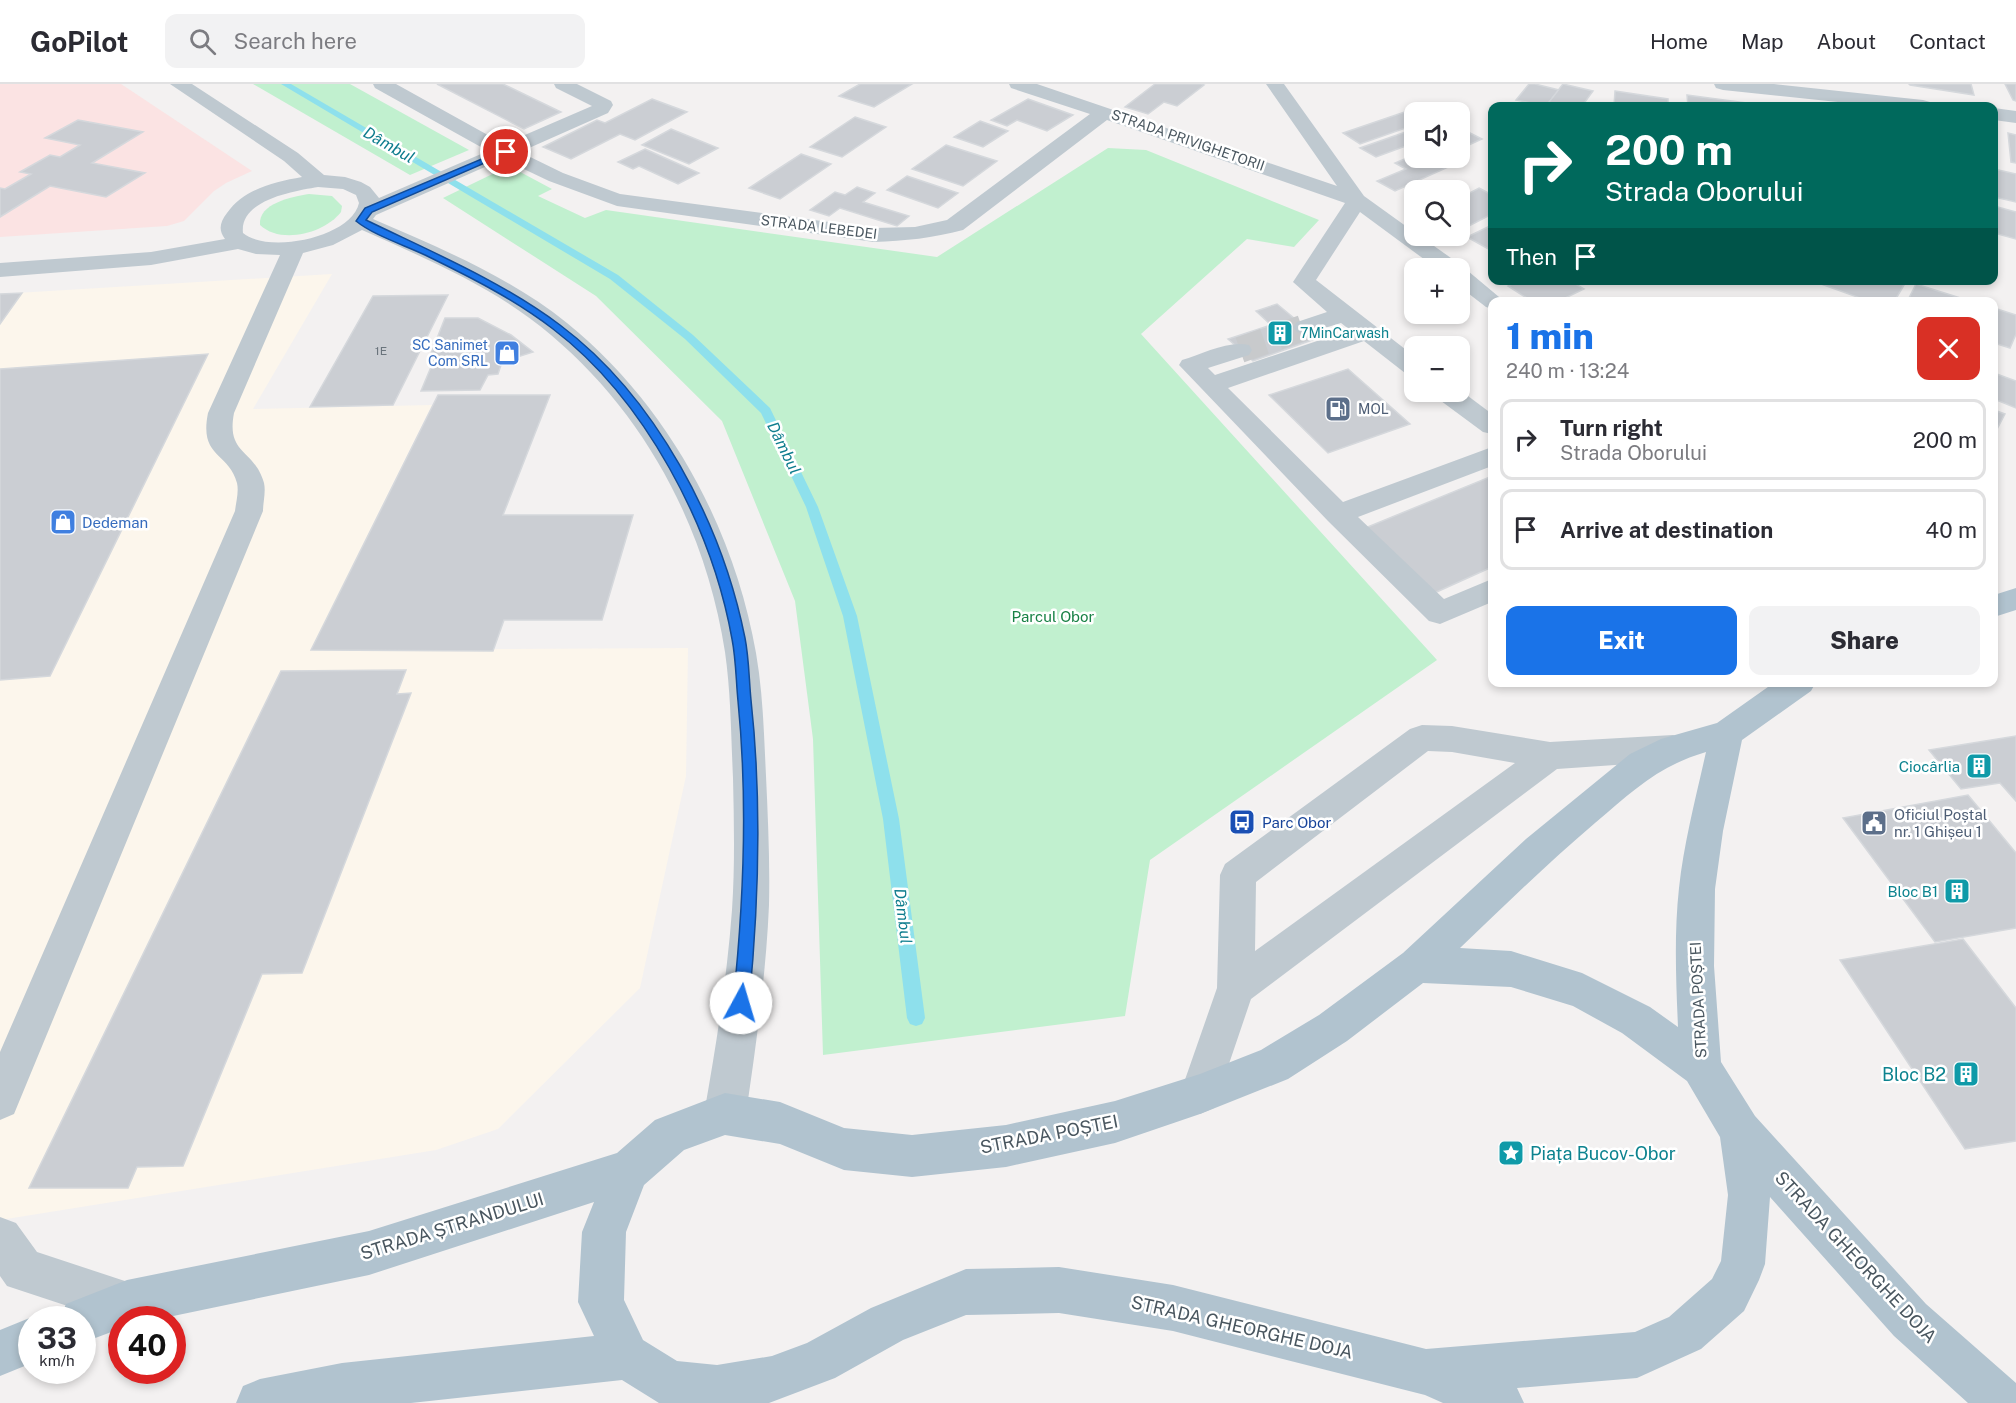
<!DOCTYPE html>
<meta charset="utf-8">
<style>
:root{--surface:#fff;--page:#f2f2f3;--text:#2b2b33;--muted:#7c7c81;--line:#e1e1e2;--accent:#1a73e8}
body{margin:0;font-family:"Public Sans",sans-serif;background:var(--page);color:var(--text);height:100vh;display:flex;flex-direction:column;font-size:22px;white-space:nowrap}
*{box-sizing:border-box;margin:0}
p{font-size:20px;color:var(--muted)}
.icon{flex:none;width:33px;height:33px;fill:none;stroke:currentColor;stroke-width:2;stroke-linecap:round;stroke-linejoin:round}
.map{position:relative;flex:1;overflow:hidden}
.sheet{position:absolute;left:1488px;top:213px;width:510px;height:390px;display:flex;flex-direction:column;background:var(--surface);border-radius:12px;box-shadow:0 3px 9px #0003}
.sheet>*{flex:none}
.hud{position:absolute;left:1488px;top:18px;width:510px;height:183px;border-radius:12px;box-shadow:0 3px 9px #0003;background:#00695c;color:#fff;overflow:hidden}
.tools{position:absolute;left:1404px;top:18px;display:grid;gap:12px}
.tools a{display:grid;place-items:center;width:66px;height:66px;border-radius:12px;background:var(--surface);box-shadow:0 3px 9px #0003;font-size:30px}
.speed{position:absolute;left:18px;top:1222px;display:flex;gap:12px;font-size:30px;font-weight:700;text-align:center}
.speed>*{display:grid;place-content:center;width:78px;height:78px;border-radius:50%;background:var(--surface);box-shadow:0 3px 9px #0003;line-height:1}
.speed small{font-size:15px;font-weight:400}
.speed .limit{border:9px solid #d22;background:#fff;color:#111}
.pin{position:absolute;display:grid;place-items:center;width:51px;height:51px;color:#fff;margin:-26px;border:3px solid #fff;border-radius:50%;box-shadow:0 2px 6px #0007}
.me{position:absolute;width:66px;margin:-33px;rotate:6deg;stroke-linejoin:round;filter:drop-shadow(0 0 4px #0008)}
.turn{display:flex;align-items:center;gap:21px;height:126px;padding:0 18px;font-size:27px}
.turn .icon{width:78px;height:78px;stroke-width:2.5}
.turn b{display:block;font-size:42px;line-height:51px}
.then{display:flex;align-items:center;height:57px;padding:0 18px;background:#0003;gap:12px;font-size:22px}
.round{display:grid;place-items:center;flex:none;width:63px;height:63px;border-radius:12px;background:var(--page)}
.head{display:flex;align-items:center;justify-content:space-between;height:102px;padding:0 18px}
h1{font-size:36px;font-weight:800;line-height:45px;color:var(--accent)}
.primary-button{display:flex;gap:12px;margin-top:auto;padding:12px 18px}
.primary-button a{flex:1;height:69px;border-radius:12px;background:var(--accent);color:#fff;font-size:24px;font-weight:800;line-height:69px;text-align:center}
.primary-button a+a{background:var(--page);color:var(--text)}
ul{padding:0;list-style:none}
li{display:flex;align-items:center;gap:18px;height:81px;margin:0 12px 9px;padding:0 6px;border:3px solid var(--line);border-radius:12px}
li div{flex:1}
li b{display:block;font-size:22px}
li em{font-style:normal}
header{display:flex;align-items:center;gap:36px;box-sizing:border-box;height:84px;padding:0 30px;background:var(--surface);border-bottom:2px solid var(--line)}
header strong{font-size:28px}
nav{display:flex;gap:33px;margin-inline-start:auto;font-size:21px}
.search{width:420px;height:54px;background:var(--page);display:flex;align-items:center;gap:15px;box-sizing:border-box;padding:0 21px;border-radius:12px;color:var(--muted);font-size:22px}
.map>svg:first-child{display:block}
.commercial{fill:#fcf6ec}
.medical{fill:#fbe3e3}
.green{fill:#c1f0cf}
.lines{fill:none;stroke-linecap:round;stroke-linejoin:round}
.stream{fill:#8ee0ec;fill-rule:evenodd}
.building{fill:#cbced3;stroke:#d5d8dc;stroke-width:1.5}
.minor-tunnel{stroke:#c8cacc;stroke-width:26;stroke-dasharray:26 14;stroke-linecap:butt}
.minor{fill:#bfc9d0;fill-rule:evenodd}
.major{fill:#b1c3cf;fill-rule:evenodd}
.route{fill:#1a73e8;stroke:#114b97;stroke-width:1.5}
.labels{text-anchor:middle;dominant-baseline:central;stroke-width:5;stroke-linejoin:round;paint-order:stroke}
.number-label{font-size:12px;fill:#6a747c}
.far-street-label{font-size:14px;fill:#49565f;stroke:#fff}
.far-culture-label{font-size:14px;fill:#0d838f;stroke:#fff;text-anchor:start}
.far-shop-label{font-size:14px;fill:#366cbe;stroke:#fff;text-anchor:end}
.far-service-label{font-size:14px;fill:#4e5e75;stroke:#fff;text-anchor:start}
.shop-label{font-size:15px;fill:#366cbe;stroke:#fff;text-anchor:start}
.park-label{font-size:15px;fill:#188145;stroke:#fff}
.culture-label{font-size:15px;fill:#0d838f;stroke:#fff;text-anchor:end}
.service-label{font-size:15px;fill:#4e5e75;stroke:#fff;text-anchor:start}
.transit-label{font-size:15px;fill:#164399;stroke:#fff;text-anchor:start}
.street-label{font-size:15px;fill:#49565f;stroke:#fff}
.water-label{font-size:16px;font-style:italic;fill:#0f7d8e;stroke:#fff}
.near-culture-label{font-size:18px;fill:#0d838f;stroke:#fff;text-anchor:end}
.near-street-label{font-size:18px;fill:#49565f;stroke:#fff}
</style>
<header>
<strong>GoPilot</strong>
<div class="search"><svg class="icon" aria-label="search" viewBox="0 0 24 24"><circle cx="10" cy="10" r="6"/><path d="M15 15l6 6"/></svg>Search here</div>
<nav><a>Home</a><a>Map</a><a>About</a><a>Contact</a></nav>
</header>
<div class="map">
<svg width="2016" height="1319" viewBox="0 0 2016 1319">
<rect width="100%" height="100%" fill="#f3f1f1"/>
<path class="commercial" d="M332,190L253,325L432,321L311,566L688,564L686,692L640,904L498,1045L436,1066L0,1136V210Z"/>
<path class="medical" d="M0,0H121L252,87L226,99L214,107L184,137L167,142L0,153Z"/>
<g class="green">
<path d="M253,0H350L469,66L410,91Z"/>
<path d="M1108,64L1146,66L1319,136L1294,163L1247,155L1141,250L1437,576L1150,776L1125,932L823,971L813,655L795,517L722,337L596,212L443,114L509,82L552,105L538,112L585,134L606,126L937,173Z"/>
<path d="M309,110L332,112L342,122L341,128C325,149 281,161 260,141C258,119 292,113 309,110Z"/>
</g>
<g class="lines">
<path class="stream" d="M281,0H291L618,191L693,251L770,324L818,423L857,532L899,735L925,934L922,940L916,942L910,940L907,934L883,735L843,532L806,423L761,329L685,255L610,195Z"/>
</g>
<g class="building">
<path d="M437,0H503L561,28L524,45Z"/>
<path d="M860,0H912L874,23L839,12Z"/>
<path d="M1155,0H1201L1204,1L1177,22L1164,18L1148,30L1125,23Z"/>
<path d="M1529,0H1535L1559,6L1546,22L1516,16Z"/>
<path d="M1563,0L1593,7L1582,22H1546Z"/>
<path d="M1909,0H1971L1974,11L1910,1Z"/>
<path d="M2005,0H2016V17L2013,16Z"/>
<path d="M1615,7L1668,15V22H1614Z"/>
<path d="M1687,11L1761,21V22H1688Z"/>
<path d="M652,15L687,28L635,56L620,50L571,75L543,63L597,36L605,39Z"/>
<path d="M1028,15L1073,31L1047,47L1017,36L1007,42L991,36Z"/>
<path d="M1425,21L1438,28H1414V41L1360,60L1343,49Z"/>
<path d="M855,33L886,43L842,73L810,63Z"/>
<path d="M78,36L143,48L92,79L145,89L106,113L50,102L0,133V104L5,105L31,90L20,88L50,71L60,73L80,61L45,54Z"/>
<path d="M980,37L1008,47L983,63L954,53Z"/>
<path d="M671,45L718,64L689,80L642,61Z"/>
<path d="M1414,45V59L1376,73L1360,64Z"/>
<path d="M1468,48L1482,55L1460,65V52Z"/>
<path d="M2008,49L2016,51V79L2011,78Z"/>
<path d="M946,61L997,77L963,102L912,85Z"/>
<path d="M645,65L699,89L678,100L639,82L633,85L618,78Z"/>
<path d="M801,70L831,80L780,115L749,104Z"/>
<path d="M1414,71V74H1439L1432,77L1446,84L1395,107L1377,97L1406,85L1395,79Z"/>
<path d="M1994,85L2016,90V118L1994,113Z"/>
<path d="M907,92L958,109L938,124L887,106Z"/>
<path d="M857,103L875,109L863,118L909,132L897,142L840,124L829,132L810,126L835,108L845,111Z"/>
<path d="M1479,104L1492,111V130L1467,143L1460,140V114Z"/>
<path d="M1994,122L2016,128V155L1994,149Z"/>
<path d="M1492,141V167L1467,153Z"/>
<path d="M1521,196H1569L1584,205L1557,218H1533L1508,202Z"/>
<path d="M1810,196H1892L1904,201L1894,218H1871Z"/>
<path d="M1916,200L1973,218H1907Z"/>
<path d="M22,209L0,240V210Z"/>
<path d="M448,211L393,321L310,323L373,212Z"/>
<path d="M1277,220L1318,254L1253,277L1228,255L1271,241L1256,227Z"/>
<path d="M1994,224L2016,231V250L2010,264L1994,259Z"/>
<path d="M445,234H478L511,251L533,268L502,278L498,290L488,291L480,306L421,307L436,271L430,272Z"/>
<path d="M208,270L50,592L0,596V285Z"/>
<path d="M1348,285L1410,340L1328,369L1269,311Z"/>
<path d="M1994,289L2016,297V324L1994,315Z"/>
<path d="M438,311H550L503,431H633L602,536H504L493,567L311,566Z"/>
<path d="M1994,326L2005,330L1994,351Z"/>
<path d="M1492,392V483L1421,515L1353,449Z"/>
<path d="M406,586L397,610L411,609L302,889L262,890L183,1082L137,1083L128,1104H29L281,587Z"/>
<path d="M2016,652V717L2000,699L1961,705L1929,666Z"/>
<path d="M1968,711L2016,769V844L1935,858L1843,734Z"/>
<path d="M1963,855L2016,924V1057L1965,1065L1840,876Z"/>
</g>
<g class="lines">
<path class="minor-tunnel" d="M1240,266L1305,243"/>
<g class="minor">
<path d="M170,0H192L298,69L324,91L345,93L361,98L370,103L379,114L488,67L375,4L373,0H396L504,60L592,22L556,4L554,0H577L611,17L613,21L608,29L520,68L563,89L620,110L874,144L915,143L947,136L1090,30L1011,4L1009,0H1037L1337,102L1266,0H1284L1364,112L1414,148V152H1420L1458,179L1460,185L1468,187L1505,218H1492V225L1486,223L1460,203V184H1436L1360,128L1316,196L1414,272V291L1405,289L1364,257L1228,304L1343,418L1492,363V382L1358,433L1444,515L1492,495V518L1440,540L1429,537L1328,437L1179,281L1182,276C1202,270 1229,256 1249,261L1252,266L1249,271L1208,284L1215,291L1350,246L1341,239L1305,250L1297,248L1293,243L1297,238L1327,228L1293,198L1345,119L1107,36L963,146C933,154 905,157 874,158L617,122L549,97L503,75L376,131L373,135C440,164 510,193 567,239C667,320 734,443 756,569C763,609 764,651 766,692C768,735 770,778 769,821C766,891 756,961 746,1030L740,1045L725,1051L710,1045L704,1030C716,962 727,894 732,826C735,782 734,738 733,694C731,652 731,610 725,568C706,445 646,331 551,251C496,204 427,175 362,146L333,161L303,169L234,329C226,371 254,364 264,399C266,408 263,418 263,427L14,1030L0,1036V968L235,427C236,418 239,408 237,399C228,367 199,374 208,329L280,171L256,170L238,165L151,181L0,193V179L151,168L225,155C218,146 220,138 227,129C244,105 274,98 302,93L284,77ZM318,103L343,105L356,111L359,119C351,154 268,170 243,149C239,116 294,107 318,103Z"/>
<path d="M1714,0H1774L1923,16L1930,18L1932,22H1876L1723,6L1716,4Z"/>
<path d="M1994,24L2016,27V39L1994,36Z"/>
<path d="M1460,306L1492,330V350L1483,348L1437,314L1433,308Z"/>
<path d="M1422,641L1452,642L1550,658L1673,651L1685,655L1690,664L1685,673L1673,677L1557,685L1251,915L1214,1024L1200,1030L1186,1024L1180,1010L1217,904L1220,791L1225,780L1410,645ZM1428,667L1452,668L1515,679L1255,867L1256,798Z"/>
<path d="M0,1133L16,1139L37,1168L143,1203L150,1219L143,1235L122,1236V1240L7,1202L0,1192Z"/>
</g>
<g class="major">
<path d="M2016,504V526L1994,533V511Z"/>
<path d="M1775,598H1816L1811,607L1742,656L1723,747L1715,805L1714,882L1721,978L1755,1032L1926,1220L2016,1299V1319H1968L1894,1252L1770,1113L1765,1180L1759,1196L1744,1227L1701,1265L1637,1294L1517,1304L1524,1319H1443L1425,1311L1173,1247L1059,1229L966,1231L903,1256L835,1294L769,1319H659L622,1296L411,1319H236L243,1302L260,1295L342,1279L594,1252L578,1218L582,1148L594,1118L369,1191L154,1236H122V1244L82,1259V1236H59L66,1220L127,1196L369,1147L617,1069L655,1036L725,1009L780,1018L844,1044L912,1051L1006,1041L1115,1017L1200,990L1261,966L1319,931L1403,869L1526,755L1630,670L1661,655L1717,639ZM1706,668C1696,713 1684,758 1679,804C1674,850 1676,897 1678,943L1650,923L1582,889L1511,867L1460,864C1504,822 1548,779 1595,739C1633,707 1658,682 1706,668ZM1423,899L1511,903L1573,922L1622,949L1687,997L1720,1053L1728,1111L1721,1177L1712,1195L1669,1233L1635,1248L1426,1265L1173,1201L1059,1183L966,1185L871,1224L807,1259L772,1272L717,1281L677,1277L643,1256L624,1216L626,1148L644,1101L684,1066L725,1051L780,1060L844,1086L912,1093L1006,1083L1115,1059L1200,1030L1288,995L1347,957Z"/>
<path d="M32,1233L39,1236H32V1279L0,1292V1246Z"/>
</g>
</g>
<path class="route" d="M503,66L510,68L372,128L366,136C432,168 501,197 560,241C656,313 722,439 745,554C749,574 749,596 751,616C762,717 759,818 749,919L747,924L741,926L736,924L733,919C744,818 748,718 738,617C736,597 736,575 732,555C712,443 645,315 553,245C514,215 470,193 425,171C404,161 373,151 356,137L365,124Z"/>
<defs>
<g id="building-square" transform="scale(1.35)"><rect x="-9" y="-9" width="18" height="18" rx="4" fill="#0f9aa8" stroke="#fff"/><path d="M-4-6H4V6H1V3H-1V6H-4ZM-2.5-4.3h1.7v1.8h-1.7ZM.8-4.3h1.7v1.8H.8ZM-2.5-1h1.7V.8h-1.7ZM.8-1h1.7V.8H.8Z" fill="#fff"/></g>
<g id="shop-square" transform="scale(1.35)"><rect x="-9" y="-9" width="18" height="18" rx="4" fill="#3f7fe0" stroke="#fff"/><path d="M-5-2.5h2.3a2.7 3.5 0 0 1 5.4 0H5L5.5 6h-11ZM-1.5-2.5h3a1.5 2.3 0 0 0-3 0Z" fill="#fff"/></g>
<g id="fuel-square" transform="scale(1.35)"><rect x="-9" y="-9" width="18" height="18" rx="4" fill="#5c6f8a" stroke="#fff"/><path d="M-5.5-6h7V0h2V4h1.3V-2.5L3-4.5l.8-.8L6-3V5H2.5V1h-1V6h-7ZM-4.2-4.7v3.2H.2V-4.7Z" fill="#fff"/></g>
<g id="bus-square" transform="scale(1.35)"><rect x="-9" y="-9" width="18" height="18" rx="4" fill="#1a4fb4" stroke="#fff"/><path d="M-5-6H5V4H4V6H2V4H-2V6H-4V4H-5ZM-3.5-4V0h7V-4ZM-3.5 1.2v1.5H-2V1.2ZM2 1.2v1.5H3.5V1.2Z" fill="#fff"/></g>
<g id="civic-square" transform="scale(1.35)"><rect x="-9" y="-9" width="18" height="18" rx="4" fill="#5c6f8a" stroke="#fff"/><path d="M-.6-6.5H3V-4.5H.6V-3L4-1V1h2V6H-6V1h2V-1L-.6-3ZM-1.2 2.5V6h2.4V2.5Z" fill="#fff"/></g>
<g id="sight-square" transform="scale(1.35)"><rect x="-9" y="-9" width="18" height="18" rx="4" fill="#0f9aa8" stroke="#fff"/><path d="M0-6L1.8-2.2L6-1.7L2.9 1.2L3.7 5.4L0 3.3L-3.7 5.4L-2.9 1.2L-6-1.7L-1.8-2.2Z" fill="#fff"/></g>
</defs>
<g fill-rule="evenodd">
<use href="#building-square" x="1280" y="249"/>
<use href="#shop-square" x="507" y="269"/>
<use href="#fuel-square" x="1338" y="325"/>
<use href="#shop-square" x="63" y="438"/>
<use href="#building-square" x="1979" y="682"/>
<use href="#bus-square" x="1242" y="738"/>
<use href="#civic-square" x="1874" y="739"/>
<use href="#building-square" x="1957" y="807"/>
<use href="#building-square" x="1966" y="990"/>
<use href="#sight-square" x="1511" y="1069"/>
</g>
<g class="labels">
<g class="number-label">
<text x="381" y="267">1E</text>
</g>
<g class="far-street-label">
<text transform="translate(1188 56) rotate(19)">STRADA PRIVIGHETORII</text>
<text transform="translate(819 143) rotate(7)">STRADA LEBEDEI</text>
</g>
<g class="far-culture-label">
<text x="1300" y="249">7MinCarwash</text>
</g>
<g class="far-shop-label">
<text x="488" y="261">SC Sanimet<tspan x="488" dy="16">Com SRL</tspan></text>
</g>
<g class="far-service-label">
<text x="1358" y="325">MOL</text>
</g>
<g class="shop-label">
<text x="82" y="438">Dedeman</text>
</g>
<g class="park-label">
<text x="1053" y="532">Parcul Obor</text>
</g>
<g class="culture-label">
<text x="1960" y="682">Ciocârlia</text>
<text x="1938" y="807">Bloc B1</text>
</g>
<g class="service-label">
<text x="1894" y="730">Oficiul Poștal<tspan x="1894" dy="17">nr. 1 Ghișeu 1</tspan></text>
</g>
<g class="transit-label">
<text x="1262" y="738">Parc Obor</text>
</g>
<g class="street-label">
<text transform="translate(1698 916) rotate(-93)">STRADA POȘTEI</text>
</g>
<g class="water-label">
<text transform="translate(389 61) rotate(30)">Dâmbul</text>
<text transform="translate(784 364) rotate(64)">Dâmbul</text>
<text transform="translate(903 832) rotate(83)">Dâmbul</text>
</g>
<g class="near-culture-label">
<text x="1946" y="990">Bloc B2</text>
<text x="1530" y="1069" text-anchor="start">Piața Bucov-Obor</text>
</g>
<g class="near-street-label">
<text transform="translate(1049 1050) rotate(-11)">STRADA POȘTEI</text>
<text transform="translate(452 1142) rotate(-17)">STRADA ȘTRANDULUI</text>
<text transform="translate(1856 1173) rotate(47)">STRADA GHEORGHE DOJA</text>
<text transform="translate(1242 1243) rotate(13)">STRADA GHEORGHE DOJA</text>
</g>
</g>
</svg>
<div class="tools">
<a><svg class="icon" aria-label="sound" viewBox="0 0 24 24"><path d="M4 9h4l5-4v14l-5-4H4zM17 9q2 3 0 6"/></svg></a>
<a><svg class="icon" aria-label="search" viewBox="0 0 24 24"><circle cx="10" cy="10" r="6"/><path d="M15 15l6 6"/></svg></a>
<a>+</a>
<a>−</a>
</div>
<div class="speed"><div>33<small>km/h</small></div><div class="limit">40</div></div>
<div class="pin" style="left:506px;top:68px;background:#d93025"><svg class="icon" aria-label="arrive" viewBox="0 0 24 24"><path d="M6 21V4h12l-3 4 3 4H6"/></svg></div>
<svg class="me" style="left:741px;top:919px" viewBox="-20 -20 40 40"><circle r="19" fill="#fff"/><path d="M0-13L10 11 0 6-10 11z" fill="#1a73e8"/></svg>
<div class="hud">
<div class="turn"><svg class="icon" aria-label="right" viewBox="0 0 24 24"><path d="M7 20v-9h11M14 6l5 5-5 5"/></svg><div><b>200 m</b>Strada Oborului</div></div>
<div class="then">Then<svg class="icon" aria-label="arrive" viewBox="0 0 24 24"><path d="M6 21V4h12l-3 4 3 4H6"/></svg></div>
</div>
<section class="sheet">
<div class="head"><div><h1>1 min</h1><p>240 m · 13:24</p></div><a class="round" style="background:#d93025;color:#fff"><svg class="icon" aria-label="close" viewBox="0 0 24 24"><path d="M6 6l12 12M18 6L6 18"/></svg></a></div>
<ul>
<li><svg class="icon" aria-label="right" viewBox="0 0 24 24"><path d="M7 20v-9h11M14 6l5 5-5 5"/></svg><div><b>Turn right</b><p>Strada Oborului</p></div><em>200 m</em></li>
<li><svg class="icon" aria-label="arrive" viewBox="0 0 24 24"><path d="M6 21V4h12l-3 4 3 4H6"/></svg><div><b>Arrive at destination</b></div><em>40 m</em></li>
</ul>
<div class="primary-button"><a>Exit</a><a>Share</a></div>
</section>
</div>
